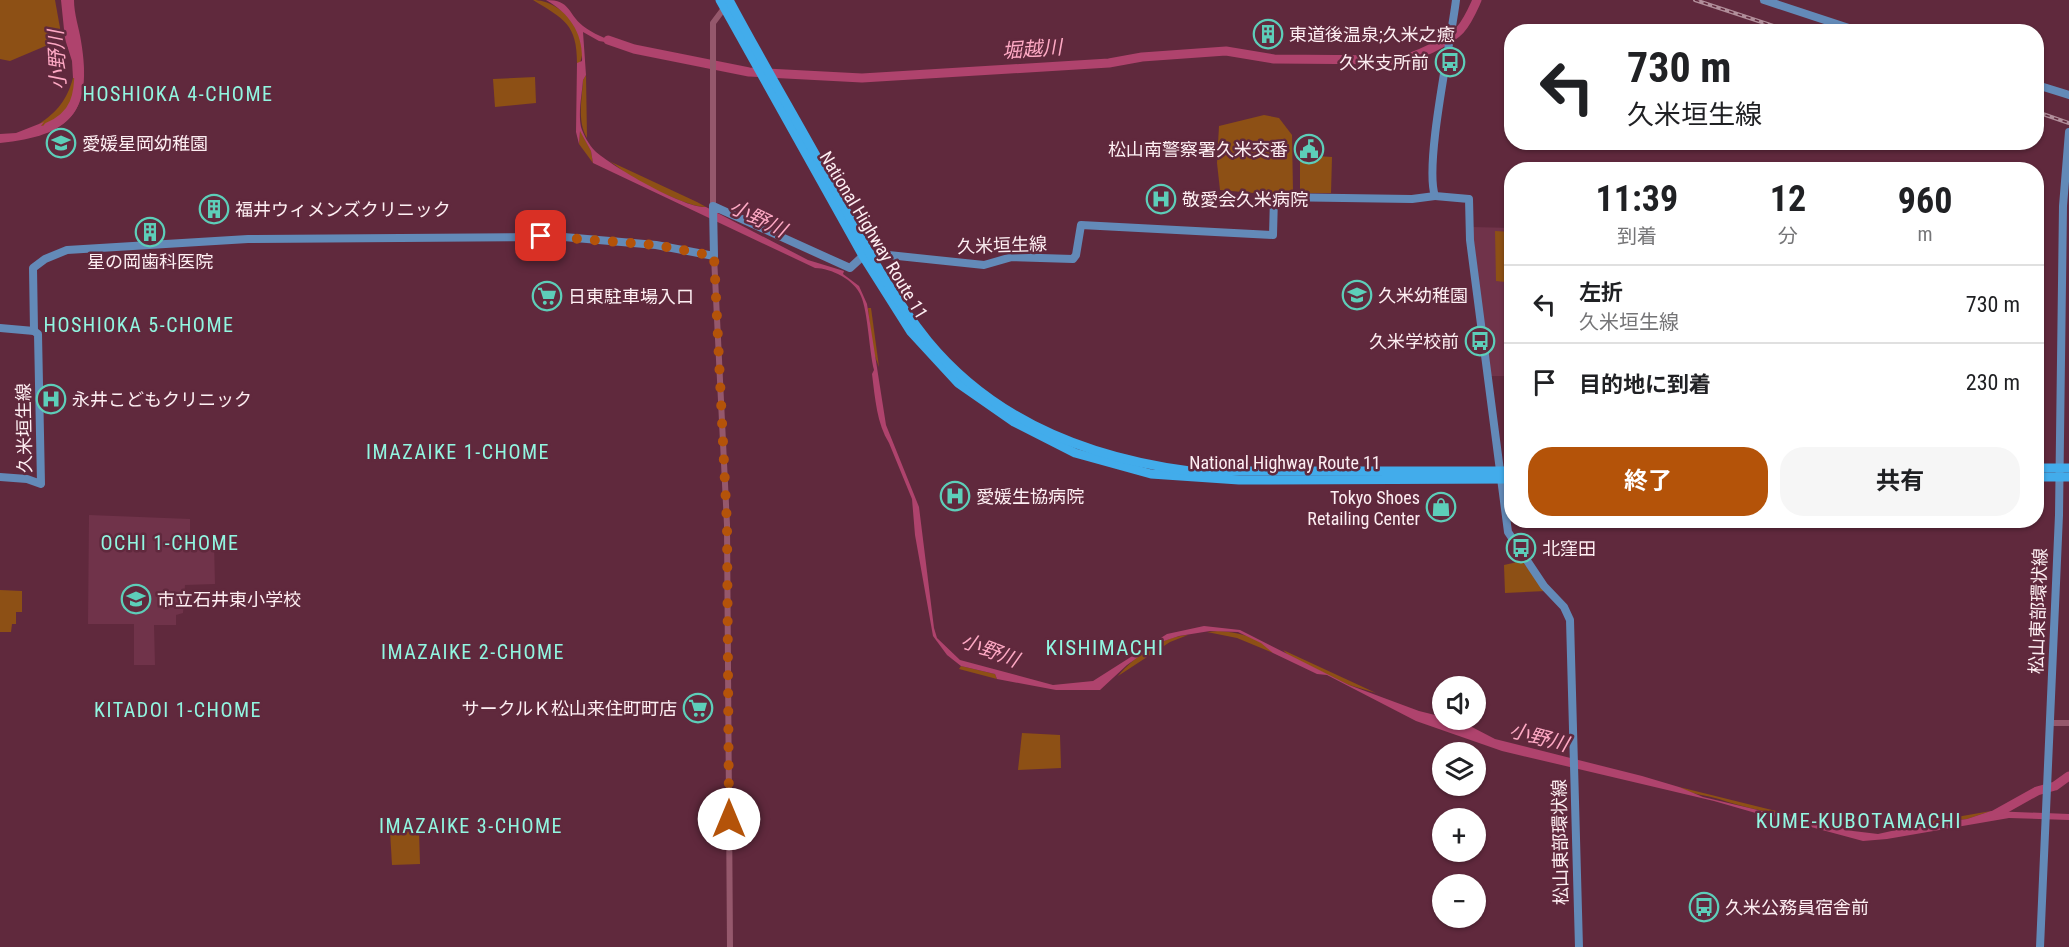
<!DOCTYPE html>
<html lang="ja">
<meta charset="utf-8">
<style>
:root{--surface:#fff;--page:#f6f6f6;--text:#202124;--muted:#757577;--line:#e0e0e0;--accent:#b45309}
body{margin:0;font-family:"Roboto Condensed","Noto Sans JP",sans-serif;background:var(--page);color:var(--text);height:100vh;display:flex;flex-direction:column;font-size:22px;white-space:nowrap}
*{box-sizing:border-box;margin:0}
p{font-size:20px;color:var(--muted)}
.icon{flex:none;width:33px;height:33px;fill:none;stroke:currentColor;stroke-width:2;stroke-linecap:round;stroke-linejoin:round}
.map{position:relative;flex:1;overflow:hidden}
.side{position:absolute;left:1504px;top:162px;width:540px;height:366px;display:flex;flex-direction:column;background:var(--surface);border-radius:24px;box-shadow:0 2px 4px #0004}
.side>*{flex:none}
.guide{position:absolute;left:1504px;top:24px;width:540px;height:126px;border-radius:24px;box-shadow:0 2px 4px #0004;background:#fff;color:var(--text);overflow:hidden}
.fabs{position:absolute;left:1432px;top:676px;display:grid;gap:12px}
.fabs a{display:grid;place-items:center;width:54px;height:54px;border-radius:50%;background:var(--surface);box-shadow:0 2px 4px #0004;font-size:30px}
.pin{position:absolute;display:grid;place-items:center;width:51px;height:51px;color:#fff;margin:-26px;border-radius:12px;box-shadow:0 3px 9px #0006}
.me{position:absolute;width:66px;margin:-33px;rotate:0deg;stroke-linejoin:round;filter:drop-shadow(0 0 4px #0008)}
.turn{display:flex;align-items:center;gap:21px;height:126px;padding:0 24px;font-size:27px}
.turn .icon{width:78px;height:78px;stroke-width:2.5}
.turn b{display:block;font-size:42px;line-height:51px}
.eta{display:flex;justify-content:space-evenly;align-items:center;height:102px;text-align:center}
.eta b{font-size:36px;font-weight:700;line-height:42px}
.action{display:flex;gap:12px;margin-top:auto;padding:12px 24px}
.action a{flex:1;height:69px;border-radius:24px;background:var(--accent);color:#fff;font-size:24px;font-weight:700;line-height:69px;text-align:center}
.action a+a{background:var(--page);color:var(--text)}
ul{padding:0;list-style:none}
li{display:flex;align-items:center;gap:18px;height:78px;padding:0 24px;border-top:2px solid var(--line)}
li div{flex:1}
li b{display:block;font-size:22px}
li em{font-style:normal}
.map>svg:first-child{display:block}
.built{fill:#70334a}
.green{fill:#8d5015}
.water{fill:#af436d}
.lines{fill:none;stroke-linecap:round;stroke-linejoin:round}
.river{stroke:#af436d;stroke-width:9}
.minor{stroke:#95586c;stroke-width:6}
.major{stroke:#638ab8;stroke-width:8}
.highway{stroke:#42aceb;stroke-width:9}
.rail-casing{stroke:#b18e9a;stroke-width:4}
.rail{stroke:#60293d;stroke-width:1.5;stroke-dasharray:4.5;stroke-linecap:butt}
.route{stroke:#b45309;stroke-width:10;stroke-dasharray:0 18}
.labels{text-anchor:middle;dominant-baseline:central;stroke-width:5;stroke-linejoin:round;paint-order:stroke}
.poi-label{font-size:18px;fill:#fdeef2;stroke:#60293d;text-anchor:start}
.street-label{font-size:18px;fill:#fdeef2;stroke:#60293d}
.water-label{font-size:20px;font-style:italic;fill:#fea9c4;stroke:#60293d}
.neighbourhood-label{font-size:20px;letter-spacing:1.5px;fill:#91f6e1;stroke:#60293d}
.quarter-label{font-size:21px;letter-spacing:1.5px;fill:#91f6e1;stroke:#60293d}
</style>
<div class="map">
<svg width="2069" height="947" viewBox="0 0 2069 947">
<rect width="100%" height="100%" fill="#60293d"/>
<g class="built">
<path d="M1472,227L1512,228V376H1490Z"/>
<path d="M89,515L190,519V544H214L215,584L185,585L183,613L176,615V625H154L155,665H134V624H88Z"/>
</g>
<g class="green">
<path d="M0,0H55L62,39L10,61L0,59Z"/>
<path d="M533,0C561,0 592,34 580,63H577C577,24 564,19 533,0Z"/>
<path d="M586,75L587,138C577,121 582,99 583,80Z"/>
<path d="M535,77L536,103L495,107L493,79Z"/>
<path d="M73,78L79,79C78,105 68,122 40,127L43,123L39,124C57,112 67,100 73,78Z"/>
<path d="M1264,115L1279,118L1292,135L1293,192L1265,194L1220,190L1217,163L1219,126Z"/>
<path d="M580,130L591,151L593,163L579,144Z"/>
<path d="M1300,155L1332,157L1331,193H1305L1300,189Z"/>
<path d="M609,161L697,202L706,207C691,208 636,182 624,172C619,168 615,164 609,161Z"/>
<path d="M1495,231L1512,232V303H1505V282L1496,281Z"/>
<path d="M868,308H871L879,367L873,351Z"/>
<path d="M1522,561L1546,591L1505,593L1504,565Z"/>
<path d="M0,590L22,591V612H16V624H12L11,632H0Z"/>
<path d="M1218,631C1237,632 1260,637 1273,653L1237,638L1207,632Z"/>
<path d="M1188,635L1170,642L1118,676C1135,656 1161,637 1188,635Z"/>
<path d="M1283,650L1376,693L1349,685L1289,656Z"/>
<path d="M961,666L995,674L997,679L959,669Z"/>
<path d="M1022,733L1060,735L1061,768L1018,770Z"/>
<path d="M1679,787L1784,813C1761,812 1740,806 1719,799C1706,795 1692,795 1679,787Z"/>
<path d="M1991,811L1967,819L1914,826L1922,823Z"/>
<path d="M390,831H419L420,864L392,865Z"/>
</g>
<g class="water">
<path d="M61,0H74C74,14 79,28 81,41C93,112 71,136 0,143V134L16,133L44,122L41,126C68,122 78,104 79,79L73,78L72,61L65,39Z"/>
<path d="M546,0C571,0 567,13 583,26C593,34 606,38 617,44L599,41L583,32L586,75L583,80C582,94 578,113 581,127C583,134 589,145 595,151C611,166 685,209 706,207L808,260L844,271L843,274L859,286L867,304L886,425L919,507L934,628L937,638L960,660L1053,685L1093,681L1167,634L1204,626L1240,630L1349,685L1419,711L1443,717V720L1468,725L1495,739L1642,776L1679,787L1703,797L1762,811L1784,813L1853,831L1878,834L1914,826L1967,819L1991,811L2069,814V820L2009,818L1887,839L1863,841L1811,827L1789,817L1766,816L1714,801L1502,751L1416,721L1327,675L1317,674L1273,653L1261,643L1238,632L1210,631L1179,636L1158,643L1127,665L1100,690H1056L997,679L995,674L961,666L947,655L933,636L915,535L912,499L889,443C877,424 875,398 872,374L874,370C869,350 868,312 861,296C855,280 831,268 815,268L593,163L591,151L580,131L579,144L576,132L577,63L582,61C583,33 570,14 546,0Z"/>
</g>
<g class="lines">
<g class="river">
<path d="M608,40L634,49L749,72L862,78L1109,63L1142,57L1226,51L1274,59L1399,60C1414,58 1450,41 1460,30C1468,21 1472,11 1477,0"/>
<path d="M48,127C76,115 79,95 79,68"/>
<path d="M1994,815L2037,791L2055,786L2069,776"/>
</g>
<g class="minor">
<path d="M713,206V23L725,7"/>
<path d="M714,256L727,525L730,947"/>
<path d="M2050,723H2069"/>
</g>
<g class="major">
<path d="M1456,0C1451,42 1424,164 1435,196L1469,199L1470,240L1508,532L1544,586L1564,607L1570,620L1579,947"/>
<path d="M1764,0L1861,32"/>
<path d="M2037,85L2069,95"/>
<path d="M0,328L34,331"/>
<path d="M0,477L27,479L41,484L38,334L34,331L33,268L45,259L67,250L248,239L564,237L656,245L714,256L713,206L850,268L863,256L879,254L984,265L1012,257L1073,259L1076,255L1081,225L1273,235L1274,197L1412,199L1435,196"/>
<path d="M2040,947L2059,515L2063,206L2069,132"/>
</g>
<g class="highway">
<path d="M720,0L863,256L911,332L958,383L1014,422L1075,453L1151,474L1239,480L1512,479"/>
<path d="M729,0C761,60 796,119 829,179C859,234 888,292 928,341C994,421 1090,458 1190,471H1512"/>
<path d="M2037,468H2069"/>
<path d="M2037,477H2069"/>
</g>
<g class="rail-casing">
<g id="rail">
<path d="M1695,0L1792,32"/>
<path d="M2037,112L2069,123"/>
</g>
</g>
<use href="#rail" class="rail"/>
</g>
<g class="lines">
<path class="route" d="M541,236L656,245L714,256L727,525L729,819"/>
</g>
<defs>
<g id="building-ring" transform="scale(1.5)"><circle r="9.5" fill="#60293d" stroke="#5dceb9" stroke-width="1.5"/><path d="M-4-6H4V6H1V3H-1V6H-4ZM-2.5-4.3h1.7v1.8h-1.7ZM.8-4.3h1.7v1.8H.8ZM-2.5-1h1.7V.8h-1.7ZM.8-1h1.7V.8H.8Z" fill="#5dceb9"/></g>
<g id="bus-ring" transform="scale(1.5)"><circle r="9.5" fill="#60293d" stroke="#5dceb9" stroke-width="1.5"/><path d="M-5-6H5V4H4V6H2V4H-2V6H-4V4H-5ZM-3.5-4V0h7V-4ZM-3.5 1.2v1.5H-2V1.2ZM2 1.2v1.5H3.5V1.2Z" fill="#5dceb9"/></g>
<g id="school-ring" transform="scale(1.5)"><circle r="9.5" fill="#60293d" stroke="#5dceb9" stroke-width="1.5"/><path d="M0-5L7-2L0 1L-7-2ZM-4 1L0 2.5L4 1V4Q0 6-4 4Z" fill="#5dceb9"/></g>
<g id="civic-ring" transform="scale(1.5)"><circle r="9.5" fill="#60293d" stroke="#5dceb9" stroke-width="1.5"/><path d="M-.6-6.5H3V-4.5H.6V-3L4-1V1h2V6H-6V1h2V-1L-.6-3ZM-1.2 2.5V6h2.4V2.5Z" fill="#5dceb9"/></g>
<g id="hospital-ring" transform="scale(1.5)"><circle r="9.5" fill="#60293d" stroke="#5dceb9" stroke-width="1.5"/><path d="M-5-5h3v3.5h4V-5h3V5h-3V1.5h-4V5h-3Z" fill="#5dceb9"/></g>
<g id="supermarket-ring" transform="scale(1.5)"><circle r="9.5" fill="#60293d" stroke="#5dceb9" stroke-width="1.5"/><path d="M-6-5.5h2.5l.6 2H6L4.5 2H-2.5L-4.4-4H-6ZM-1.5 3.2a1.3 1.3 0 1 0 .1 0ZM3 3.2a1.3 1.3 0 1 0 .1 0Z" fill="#5dceb9"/></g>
<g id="shop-ring" transform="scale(1.5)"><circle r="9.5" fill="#60293d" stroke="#5dceb9" stroke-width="1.5"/><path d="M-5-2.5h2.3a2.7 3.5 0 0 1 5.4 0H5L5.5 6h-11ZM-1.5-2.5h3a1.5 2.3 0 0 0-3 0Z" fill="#5dceb9"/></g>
</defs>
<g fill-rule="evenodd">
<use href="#building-ring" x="1268" y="34"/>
<use href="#bus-ring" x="1450" y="62"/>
<use href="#school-ring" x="61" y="143"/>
<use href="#civic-ring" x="1309" y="149"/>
<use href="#hospital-ring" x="1161" y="199"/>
<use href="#building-ring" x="214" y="209"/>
<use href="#building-ring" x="150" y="232"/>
<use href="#school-ring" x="1357" y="295"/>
<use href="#supermarket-ring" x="547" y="296"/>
<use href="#bus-ring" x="1480" y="341"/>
<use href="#hospital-ring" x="51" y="399"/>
<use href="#hospital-ring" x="955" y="496"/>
<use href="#shop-ring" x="1441" y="507"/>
<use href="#bus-ring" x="1521" y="548"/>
<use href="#school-ring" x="136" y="599"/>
<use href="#supermarket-ring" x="698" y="708"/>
<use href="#bus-ring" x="1704" y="907"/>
</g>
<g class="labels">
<g class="poi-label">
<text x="1289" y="34">東道後温泉;久米之癒</text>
<text x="1429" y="62" text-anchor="end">久米支所前</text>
<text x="82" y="143">愛媛星岡幼稚園</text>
<text x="1288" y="149" text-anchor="end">松山南警察署久米交番</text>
<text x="1182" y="199">敬愛会久米病院</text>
<text x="235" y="209">福井ウィメンズクリニック</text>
<text x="150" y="261" text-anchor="middle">星の岡歯科医院</text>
<text x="1378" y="295">久米幼稚園</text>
<text x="568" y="296">日東駐車場入口</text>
<text x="1459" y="341" text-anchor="end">久米学校前</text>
<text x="72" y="399">永井こどもクリニック</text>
<text x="976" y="496">愛媛生協病院</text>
<text x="1420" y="497" text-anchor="end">Tokyo Shoes<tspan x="1420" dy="21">Retailing Center</tspan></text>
<text x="1542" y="548">北窪田</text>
<text x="157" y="599">市立石井東小学校</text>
<text x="677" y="708" text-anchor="end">サークルＫ松山来住町町店</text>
<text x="1725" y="907">久米公務員宿舎前</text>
</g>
<g class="street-label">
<text transform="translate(874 235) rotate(59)">National Highway Route 11</text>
<text transform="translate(1002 245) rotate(-2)">久米垣生線</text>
<text transform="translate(24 428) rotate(-91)">久米垣生線</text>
<text x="1285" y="462">National Highway Route 11</text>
<text transform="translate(2038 611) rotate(-88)">松山東部環状線</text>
<text transform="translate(1560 842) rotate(-91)">松山東部環状線</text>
</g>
<g class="water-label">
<text transform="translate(1032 49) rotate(-4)">堀越川</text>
<text transform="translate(57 60) rotate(-93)">小野川</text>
<text transform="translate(758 218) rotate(26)">小野川</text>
<text transform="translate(990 650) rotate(21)">小野川</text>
<text transform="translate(1539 737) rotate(15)">小野川</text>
</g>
<g class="neighbourhood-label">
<text x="178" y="94">HOSHIOKA 4-CHOME</text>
<text x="139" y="325">HOSHIOKA 5-CHOME</text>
<text x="458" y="452">IMAZAIKE 1-CHOME</text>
<text x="170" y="543">OCHI 1-CHOME</text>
<text x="473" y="652">IMAZAIKE 2-CHOME</text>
<text x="178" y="710">KITADOI 1-CHOME</text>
<text x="471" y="826">IMAZAIKE 3-CHOME</text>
</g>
<g class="quarter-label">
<text x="1105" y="648">KISHIMACHI</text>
<text x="1859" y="821">KUME-KUBOTAMACHI</text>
</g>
</g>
</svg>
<div class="fabs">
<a><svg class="icon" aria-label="sound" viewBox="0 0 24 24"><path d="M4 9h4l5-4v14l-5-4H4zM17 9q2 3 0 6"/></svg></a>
<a><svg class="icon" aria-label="layers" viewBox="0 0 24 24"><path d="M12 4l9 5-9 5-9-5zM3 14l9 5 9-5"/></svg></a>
<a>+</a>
<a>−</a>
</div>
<div class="pin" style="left:541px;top:236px;background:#d93025"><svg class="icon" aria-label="arrive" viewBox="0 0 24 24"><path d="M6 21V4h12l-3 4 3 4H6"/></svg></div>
<svg class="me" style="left:729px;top:819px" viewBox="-20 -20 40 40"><circle r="19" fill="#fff"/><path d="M0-13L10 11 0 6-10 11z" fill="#b45309"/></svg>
<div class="guide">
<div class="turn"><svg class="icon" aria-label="left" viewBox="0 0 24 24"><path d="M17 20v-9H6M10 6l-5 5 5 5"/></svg><div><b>730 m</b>久米垣生線</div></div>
</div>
<section class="side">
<div class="eta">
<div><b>11:39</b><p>到着</p></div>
<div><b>12</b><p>分</p></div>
<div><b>960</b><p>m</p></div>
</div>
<ul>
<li><svg class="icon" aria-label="left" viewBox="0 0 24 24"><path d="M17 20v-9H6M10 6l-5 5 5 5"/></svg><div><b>左折</b><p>久米垣生線</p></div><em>730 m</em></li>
<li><svg class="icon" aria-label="arrive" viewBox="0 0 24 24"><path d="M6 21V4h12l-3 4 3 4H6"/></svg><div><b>目的地に到着</b></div><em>230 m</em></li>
</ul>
<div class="action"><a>終了</a><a>共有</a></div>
</section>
</div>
